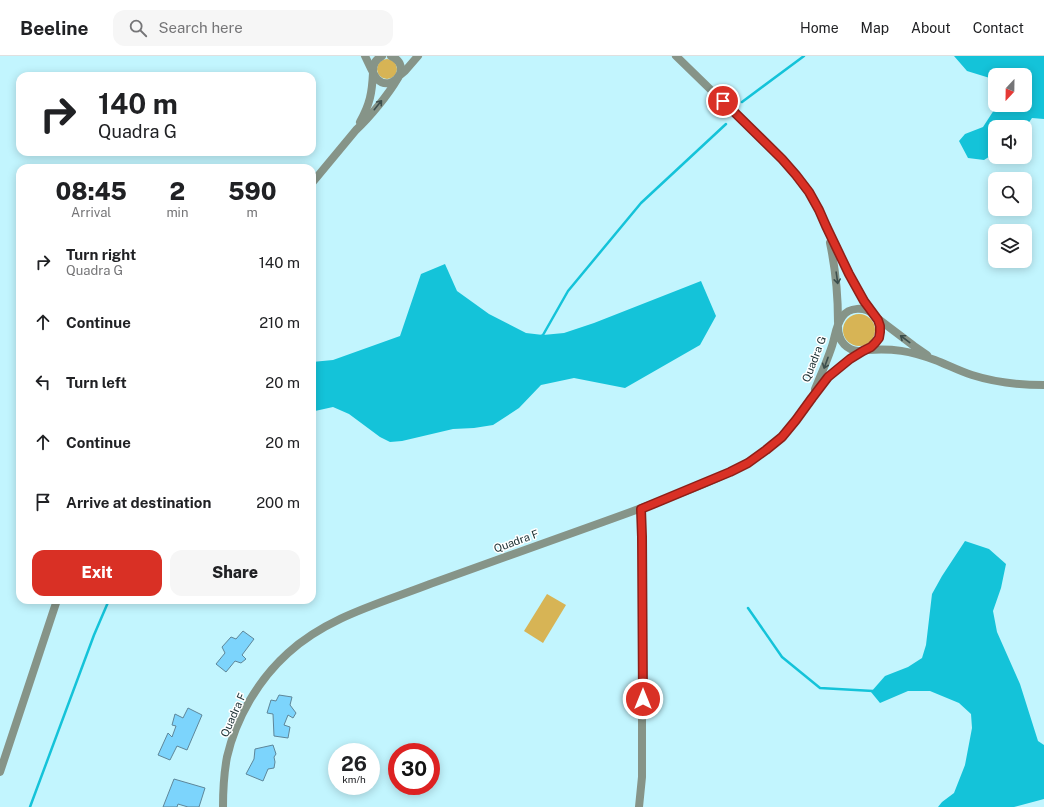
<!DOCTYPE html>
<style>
:root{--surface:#fff;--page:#f6f6f6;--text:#202124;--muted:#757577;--line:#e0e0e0;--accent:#d93025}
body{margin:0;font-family:"Public Sans",sans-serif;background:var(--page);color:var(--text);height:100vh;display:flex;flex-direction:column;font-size:15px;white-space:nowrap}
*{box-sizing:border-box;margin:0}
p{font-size:13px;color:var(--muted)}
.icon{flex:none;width:22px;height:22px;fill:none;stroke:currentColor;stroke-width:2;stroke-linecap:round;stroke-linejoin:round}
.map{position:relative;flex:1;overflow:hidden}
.side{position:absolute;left:16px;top:108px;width:300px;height:440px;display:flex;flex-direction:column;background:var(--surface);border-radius:12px;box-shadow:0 2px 10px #0003}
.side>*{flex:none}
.banner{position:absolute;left:16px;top:16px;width:300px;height:84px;border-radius:12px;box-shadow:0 2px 10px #0003;background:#fff;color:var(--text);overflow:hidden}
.needle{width:26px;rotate:202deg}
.fabs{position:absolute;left:988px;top:12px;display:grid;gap:8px}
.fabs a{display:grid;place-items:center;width:44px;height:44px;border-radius:8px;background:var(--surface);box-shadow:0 2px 10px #0003;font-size:20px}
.speed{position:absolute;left:328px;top:687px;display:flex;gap:8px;font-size:20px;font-weight:700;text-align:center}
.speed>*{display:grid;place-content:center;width:52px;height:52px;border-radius:50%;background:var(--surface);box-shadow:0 2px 10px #0003;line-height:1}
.speed small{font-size:10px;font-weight:400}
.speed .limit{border:6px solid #d22;background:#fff;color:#111}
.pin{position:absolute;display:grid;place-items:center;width:34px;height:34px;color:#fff;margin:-17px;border:2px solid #fff;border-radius:50%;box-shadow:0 1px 4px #0007}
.me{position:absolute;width:44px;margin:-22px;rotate:0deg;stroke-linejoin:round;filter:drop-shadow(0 0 3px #0008)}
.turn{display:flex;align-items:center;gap:14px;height:84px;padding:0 16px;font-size:18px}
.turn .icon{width:52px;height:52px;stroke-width:2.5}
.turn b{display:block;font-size:28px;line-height:34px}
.eta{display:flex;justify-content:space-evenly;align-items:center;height:68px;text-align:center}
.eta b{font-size:24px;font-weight:800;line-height:28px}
.action{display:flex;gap:8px;margin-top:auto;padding:8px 16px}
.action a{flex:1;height:46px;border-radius:12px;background:var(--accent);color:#fff;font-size:16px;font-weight:800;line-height:46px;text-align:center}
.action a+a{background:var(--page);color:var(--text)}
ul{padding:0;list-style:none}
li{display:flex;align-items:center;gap:12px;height:60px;padding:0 16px}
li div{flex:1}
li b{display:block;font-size:15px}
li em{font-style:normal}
header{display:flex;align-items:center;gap:24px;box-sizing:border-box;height:56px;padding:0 20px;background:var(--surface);border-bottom:1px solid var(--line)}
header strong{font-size:19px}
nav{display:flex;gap:22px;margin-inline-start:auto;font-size:14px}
.search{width:280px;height:36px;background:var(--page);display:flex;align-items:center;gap:10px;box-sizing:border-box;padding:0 14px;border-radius:12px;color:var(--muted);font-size:15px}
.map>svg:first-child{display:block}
.green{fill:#d7b455}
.water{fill:#14c3d9}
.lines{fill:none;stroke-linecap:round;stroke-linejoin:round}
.stream{stroke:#14c3d9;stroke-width:2.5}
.building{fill:#7cd4fc;stroke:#5e8699}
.street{stroke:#869488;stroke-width:8}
.oneway{stroke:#3c4e4c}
.route-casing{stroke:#8d1f18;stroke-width:10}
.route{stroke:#d93025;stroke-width:7}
.labels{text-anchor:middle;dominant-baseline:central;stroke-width:3;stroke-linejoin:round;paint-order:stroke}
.street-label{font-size:11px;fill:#1c3033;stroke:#fff}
</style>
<header>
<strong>Beeline</strong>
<div class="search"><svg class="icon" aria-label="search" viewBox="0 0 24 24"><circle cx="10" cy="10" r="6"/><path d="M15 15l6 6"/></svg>Search here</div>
<nav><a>Home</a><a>Map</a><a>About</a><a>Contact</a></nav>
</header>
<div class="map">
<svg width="1044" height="751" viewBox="0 0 1044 751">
<rect width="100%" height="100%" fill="#c2f5fe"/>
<g class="green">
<circle cx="387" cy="13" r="10"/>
<circle cx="859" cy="274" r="16"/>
<path d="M547,538L566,549L543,587L524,575Z"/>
</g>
<g class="water">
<path d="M954,0H1044V63L1032,62L1025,72V71H995V97L984,104L968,102L959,85L965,78L983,71L994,54L996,49H1025V19H995V26L993,23L967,15Z"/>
<path d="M445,208L457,235L489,258L526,277L543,279L564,277L594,267L701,225L716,260L700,289L625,332L574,322L541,329L519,352L493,369L474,372L453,373L402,385L390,386L380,381L349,358L333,351L315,355L312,358V306L333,304L400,280L421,218Z"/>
<path d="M965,485L989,493L1006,508L1001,532L993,555L997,576L1020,628L1038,685L1044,689V743L1014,751H938L942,746L954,737L965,709L972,672L971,658L959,647L930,635H908L880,647L871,636L885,620L908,611L922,602L926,589L932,538L942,520Z"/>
</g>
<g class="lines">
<g class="stream">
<path d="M742,46L804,0"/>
<path d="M541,280L543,279L568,235L641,147L726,68"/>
<path d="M748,552L782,601L820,632L873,635"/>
<path d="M30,751L94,579L109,544"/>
</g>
</g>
<g class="building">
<path d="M243,575L254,583L242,599L246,603L241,607L235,605L226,616L216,608L225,597L222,591L231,581L236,583Z"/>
<path d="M279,639L292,641L290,649L296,657L293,662L288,659L284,669L290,671L288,682L274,680L273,658L267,657L271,644L276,645Z"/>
<path d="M188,652L202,659L187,694L177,690L170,704L158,699L168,677L172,681L176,670L172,669L175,658L183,662Z"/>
<path d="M273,689L276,698L274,701L275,706L274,712L268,713L263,725L246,718L254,703L255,693Z"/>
<path d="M174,723L205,732L199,751H188L178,748L177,751H163Z"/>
</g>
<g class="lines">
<g class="street">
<path d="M365,0C368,6 373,18 377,23C392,38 414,10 391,0"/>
<path d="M676,0L782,103C792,114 801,124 809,136C819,151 824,167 832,183C844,209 857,234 873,258"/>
<path d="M373,15C373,8 375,4 382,0"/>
<path d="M399,20L405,15L418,0"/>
<path d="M360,66C370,48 372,37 373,17"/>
<path d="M312,127L356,74C370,61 388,39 398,22"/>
<path d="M830,187C836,215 838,237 838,266"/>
<path d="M877,262L914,290L927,299"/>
<path d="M867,294C893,292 910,295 935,304C948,309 959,315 972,319C997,327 1018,329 1044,329"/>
<path d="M815,333C821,319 827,305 832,290C835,281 836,269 842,261C849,251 865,250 874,259C878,263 881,270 880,276C878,302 838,302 838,271"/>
<path d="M0,716L57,544"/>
<path d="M223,751C223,734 224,717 227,701C236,662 258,624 288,597C327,561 381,547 430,528C488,507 545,487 603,466C631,456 658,446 686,435C701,429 717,423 732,415C750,406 769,394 783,379C799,362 811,341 827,323C837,311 850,303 863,295"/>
<path d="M639,751L642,721V481L641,453"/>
</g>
</g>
<defs><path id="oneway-shaft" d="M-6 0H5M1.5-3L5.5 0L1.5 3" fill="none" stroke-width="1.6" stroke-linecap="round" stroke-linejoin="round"/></defs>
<g class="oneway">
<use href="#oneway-shaft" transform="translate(378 49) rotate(-51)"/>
<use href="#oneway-shaft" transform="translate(837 222) rotate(82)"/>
<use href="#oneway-shaft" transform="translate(905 283) rotate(-143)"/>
<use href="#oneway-shaft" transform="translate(826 307) rotate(110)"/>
</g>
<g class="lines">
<g class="route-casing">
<path id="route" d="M643,643L642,481L641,453L730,416L748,407L766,394L782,381L796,364L812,342L828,321L850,303L863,295L871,291L875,287L879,282L880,276V270L878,264L864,245L849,218L826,170L819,154L809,136L796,119L782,103L723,45"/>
</g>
<use href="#route" class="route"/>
</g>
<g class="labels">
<g class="street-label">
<text transform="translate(814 303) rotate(-69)">Quadra G</text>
<text transform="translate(516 485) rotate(-20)">Quadra F</text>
<text transform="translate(233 659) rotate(-66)">Quadra F</text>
</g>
</g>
</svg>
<div class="fabs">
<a><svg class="needle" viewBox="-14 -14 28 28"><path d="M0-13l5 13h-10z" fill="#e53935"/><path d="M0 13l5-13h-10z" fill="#757577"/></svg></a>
<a><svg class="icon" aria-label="sound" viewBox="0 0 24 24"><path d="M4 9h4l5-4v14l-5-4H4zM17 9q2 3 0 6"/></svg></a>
<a><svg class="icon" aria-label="search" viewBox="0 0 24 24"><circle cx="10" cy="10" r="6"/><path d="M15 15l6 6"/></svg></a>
<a><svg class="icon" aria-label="layers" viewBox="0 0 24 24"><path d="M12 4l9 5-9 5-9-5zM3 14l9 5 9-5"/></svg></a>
</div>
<div class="speed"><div>26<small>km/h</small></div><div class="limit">30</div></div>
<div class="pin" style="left:723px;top:45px;background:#d93025"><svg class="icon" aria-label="arrive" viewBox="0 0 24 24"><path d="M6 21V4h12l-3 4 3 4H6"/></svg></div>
<svg class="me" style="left:643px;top:643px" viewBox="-20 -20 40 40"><circle r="17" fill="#d93025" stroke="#fff" stroke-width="3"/><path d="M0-11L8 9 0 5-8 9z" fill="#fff"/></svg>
<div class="banner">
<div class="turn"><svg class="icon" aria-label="right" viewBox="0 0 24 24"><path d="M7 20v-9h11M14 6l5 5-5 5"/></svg><div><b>140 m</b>Quadra G</div></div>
</div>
<section class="side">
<div class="eta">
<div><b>08:45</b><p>Arrival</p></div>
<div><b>2</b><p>min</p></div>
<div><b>590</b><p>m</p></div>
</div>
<ul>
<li><svg class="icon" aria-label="right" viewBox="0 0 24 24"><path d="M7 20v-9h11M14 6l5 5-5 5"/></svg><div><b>Turn right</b><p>Quadra G</p></div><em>140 m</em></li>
<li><svg class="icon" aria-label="ahead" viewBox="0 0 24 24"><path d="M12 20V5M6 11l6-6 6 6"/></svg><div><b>Continue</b></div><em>210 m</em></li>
<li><svg class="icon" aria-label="left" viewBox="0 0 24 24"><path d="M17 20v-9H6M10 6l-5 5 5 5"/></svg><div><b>Turn left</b></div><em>20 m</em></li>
<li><svg class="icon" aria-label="ahead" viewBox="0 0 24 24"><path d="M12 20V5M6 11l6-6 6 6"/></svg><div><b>Continue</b></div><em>20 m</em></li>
<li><svg class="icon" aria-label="arrive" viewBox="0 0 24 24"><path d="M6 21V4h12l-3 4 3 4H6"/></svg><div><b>Arrive at destination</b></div><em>200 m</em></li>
</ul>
<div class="action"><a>Exit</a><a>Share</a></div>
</section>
</div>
